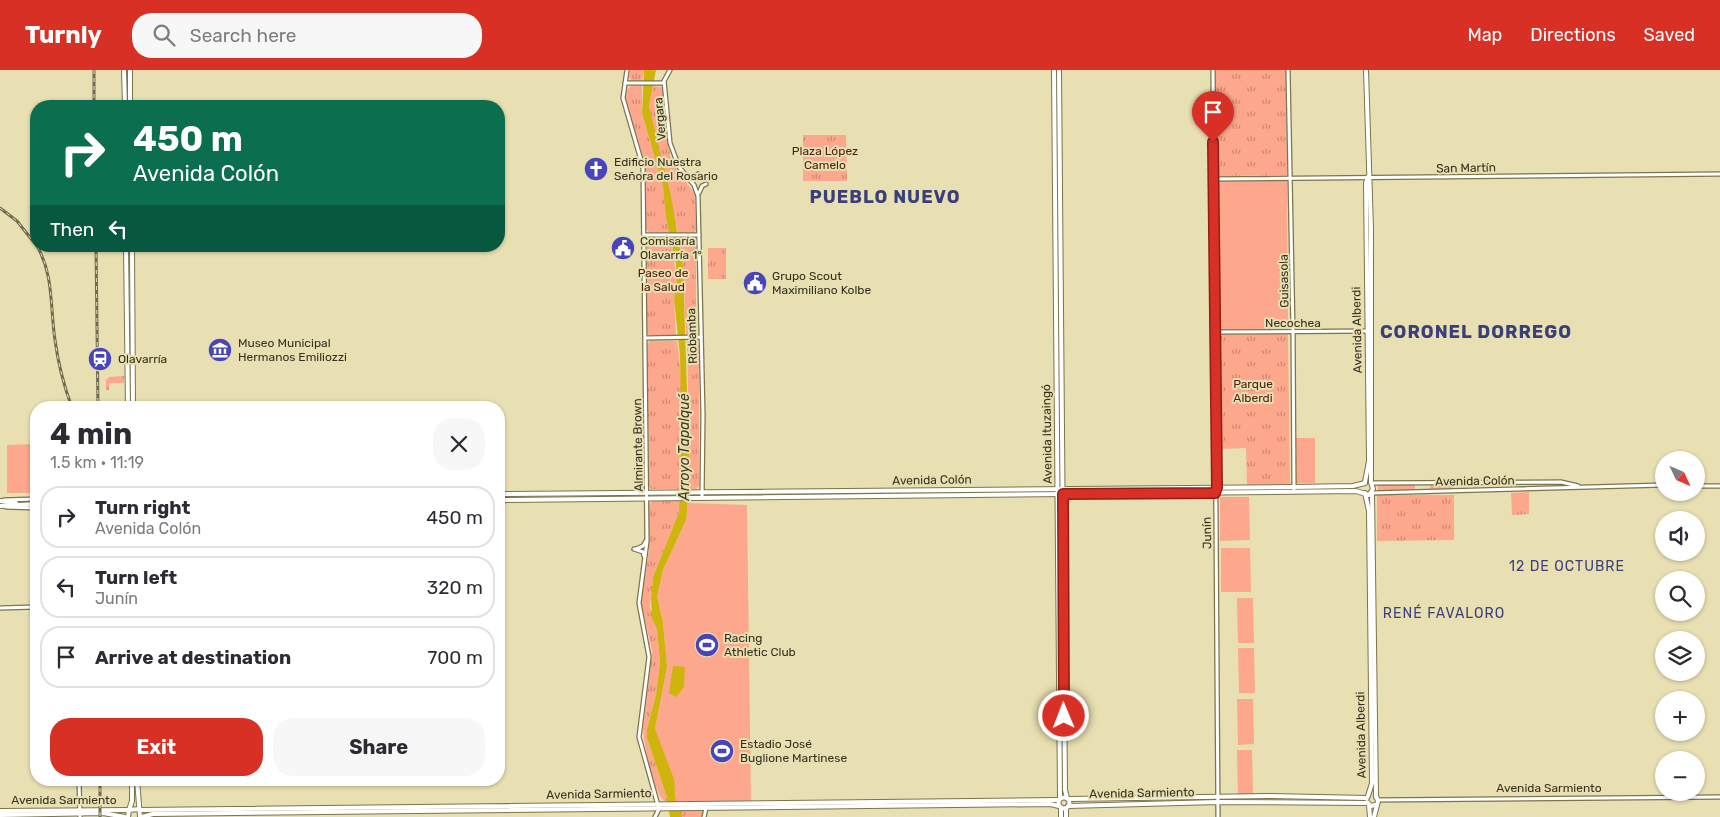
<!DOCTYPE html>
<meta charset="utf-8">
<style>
:root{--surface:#fff;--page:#f7f7f7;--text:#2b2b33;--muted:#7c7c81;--line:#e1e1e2;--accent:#d93025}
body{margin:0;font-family:Rubik,sans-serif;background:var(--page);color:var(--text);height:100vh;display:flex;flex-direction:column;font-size:19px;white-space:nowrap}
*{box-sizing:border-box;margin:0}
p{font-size:16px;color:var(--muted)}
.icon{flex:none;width:28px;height:28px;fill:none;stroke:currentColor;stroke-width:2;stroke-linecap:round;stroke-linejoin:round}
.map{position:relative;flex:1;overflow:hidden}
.side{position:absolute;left:30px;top:331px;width:475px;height:385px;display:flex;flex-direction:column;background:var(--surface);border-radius:20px;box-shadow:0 1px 4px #0004}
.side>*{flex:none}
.top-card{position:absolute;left:30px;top:30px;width:475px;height:152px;border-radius:20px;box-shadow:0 1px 4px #0004;background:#0b6e4f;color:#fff;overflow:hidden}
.needle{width:32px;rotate:134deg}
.fabs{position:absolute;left:1655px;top:381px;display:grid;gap:10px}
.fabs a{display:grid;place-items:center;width:50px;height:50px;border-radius:50%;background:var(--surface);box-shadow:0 1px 4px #0004;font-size:25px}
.pin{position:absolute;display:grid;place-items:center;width:42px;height:42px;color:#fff;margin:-51px -21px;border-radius:50% 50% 50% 0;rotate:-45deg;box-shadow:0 0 5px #0007}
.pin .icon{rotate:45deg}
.me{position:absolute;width:55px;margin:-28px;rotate:359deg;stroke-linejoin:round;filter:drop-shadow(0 0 4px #0008)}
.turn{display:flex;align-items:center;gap:18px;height:105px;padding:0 20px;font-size:22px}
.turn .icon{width:65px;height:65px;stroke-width:2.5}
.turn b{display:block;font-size:35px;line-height:42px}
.then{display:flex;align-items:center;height:48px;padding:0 20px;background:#0003;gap:10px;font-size:19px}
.round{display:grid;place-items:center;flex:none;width:52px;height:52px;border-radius:20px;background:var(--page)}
.headline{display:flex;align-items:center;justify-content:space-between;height:85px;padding:0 20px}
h1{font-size:30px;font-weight:700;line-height:38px}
.primary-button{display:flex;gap:10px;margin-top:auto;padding:10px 20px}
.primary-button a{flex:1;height:58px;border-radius:20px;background:var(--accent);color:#fff;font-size:20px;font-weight:700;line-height:58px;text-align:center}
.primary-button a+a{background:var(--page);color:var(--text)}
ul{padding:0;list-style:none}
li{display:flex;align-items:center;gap:15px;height:62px;margin:0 10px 8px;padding:0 10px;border:2px solid var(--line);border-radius:20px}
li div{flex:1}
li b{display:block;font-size:19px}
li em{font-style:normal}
header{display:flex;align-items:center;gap:30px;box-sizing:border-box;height:70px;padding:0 25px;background:var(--accent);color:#fff}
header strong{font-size:24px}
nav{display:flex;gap:28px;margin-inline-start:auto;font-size:18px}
.search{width:350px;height:45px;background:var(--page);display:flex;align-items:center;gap:12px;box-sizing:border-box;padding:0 18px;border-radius:20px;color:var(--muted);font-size:19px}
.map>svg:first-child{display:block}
.grass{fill:#fda78c}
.park{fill:url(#park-tufts)}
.water{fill:#d0b40e}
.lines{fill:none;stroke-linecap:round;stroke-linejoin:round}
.tertiary-casing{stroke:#7c744a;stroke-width:5.5}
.secondary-casing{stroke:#7c744a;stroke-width:6}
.tertiary{stroke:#fff;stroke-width:3}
.secondary{stroke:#fff;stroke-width:4}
.rail-casing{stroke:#706a4f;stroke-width:3}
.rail{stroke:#e8dfb2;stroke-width:1;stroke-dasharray:4;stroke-linecap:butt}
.route-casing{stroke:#8d1f18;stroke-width:12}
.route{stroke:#d93025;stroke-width:9}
.labels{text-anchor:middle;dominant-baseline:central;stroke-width:4;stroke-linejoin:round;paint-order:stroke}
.street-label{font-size:12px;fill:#34301e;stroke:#e8dfb2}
.park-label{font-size:12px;fill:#4e2011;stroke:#e8dfb2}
.poi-label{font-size:12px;fill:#34301e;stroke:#e8dfb2;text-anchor:start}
.water-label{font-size:14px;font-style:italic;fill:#3d3922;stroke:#e8dfb2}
.neighbourhood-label{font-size:14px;letter-spacing:1px;fill:#3a3e7a;stroke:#e8dfb2}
.district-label{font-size:18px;font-weight:bold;letter-spacing:1px;fill:#3a3e7a;stroke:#e8dfb2}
</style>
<header>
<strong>Turnly</strong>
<div class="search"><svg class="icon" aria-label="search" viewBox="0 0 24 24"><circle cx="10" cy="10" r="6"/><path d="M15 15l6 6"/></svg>Search here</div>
<nav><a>Map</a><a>Directions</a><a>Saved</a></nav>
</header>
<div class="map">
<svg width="1720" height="747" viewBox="0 0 1720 747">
<defs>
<pattern id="park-tufts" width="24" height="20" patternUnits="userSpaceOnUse" patternTransform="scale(1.25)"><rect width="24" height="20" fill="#fda78c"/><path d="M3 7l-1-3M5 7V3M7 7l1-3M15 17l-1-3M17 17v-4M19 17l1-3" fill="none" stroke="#ce8872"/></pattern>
</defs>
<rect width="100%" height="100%" fill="#e8dfb2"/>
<g class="grass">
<path d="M1216,110H1287L1288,258L1217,260Z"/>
<rect x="1295" y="368" width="20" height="45"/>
<path d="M35,374L36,423H7V375Z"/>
<path d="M1378,415H1415V420L1378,421Z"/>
<rect x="1430" y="415" width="23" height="5"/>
<path d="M1220,427H1249L1250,470L1220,471Z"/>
<path d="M688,433L747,435L751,733L676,731V725L655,659L667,597L663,552L657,527L663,500L686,450Z"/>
<path d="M1221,478H1250L1251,522H1221Z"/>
<path d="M1237,528H1253L1254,573H1238Z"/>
<path d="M1238,578H1254L1255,623H1239Z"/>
<path d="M1237,629H1253L1254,674L1238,675Z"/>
<path d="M1237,680H1252L1253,725H1238Z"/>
</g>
<g class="park">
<path d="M630,0H644L642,11H632L629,8Z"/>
<path d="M1215,0H1286L1287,105L1216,106Z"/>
<path d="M631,16H642V43L663,116L670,163L649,162L646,159L645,93L625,29V21Z"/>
<path d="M653,16L661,17L664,22L667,68L671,89L677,100L695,124L696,161L694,163H678L649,36Z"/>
<path d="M803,65H846L847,111H803Z"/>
<path d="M650,168H671L677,211L674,229L676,265H649L647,263V171Z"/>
<path d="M679,168L696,171V261L694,265H686L683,196Z"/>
<rect x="708" y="178" width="18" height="31"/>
<path d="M1288,263L1290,414L1247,415L1246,378L1218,379L1217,264Z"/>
<path d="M650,271H677C685,319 680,370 679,419H651L649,416L647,275Z"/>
<path d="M687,271H695L699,275V416L696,419H690Z"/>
<path d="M124,306V313H109V320H106V310L109,307Z"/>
<path d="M1529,422V444L1512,445L1511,423Z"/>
<path d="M1377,425H1454V470L1377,471Z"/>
<path d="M653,431H679V442L653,507L650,537L657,559L660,592L656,625L647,659V668L668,731H664C653,721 644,675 643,659L652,581L641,532L649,481V434Z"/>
<rect x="30" y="540" width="6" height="21"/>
<path d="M682,740H702L704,743L703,747H682Z"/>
</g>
<g class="water">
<path d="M644,0H656L649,36L671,126L683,196L690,413L686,450L663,500L657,527L663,552L667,597L655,659L674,709L676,731L682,740V747H670L667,728L647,668V659L656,625L660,592L657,559L652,549L651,528L653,507L679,442L681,343L680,286L674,229L677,211L676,194L666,147L663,116L642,43Z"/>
<path d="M673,596L685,597L684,617L676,627L669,623Z"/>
</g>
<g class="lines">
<g class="tertiary-casing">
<g id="tertiary">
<path d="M627,0L623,28L643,97L647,471L639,533L649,587L639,667L659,739L655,747"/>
<path d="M670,0L664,11L670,73L679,97L694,115L698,126L703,345L702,427"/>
<path d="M1213,0L1218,747"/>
<path d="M1288,0L1293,261L1294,419"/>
<path d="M625,13H664"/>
<path d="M689,108H694L698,104"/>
<path d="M1213,109L1720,104"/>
<path d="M699,123L702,116L706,114"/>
<path d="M644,165H699"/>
<path d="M1215,262L1370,261"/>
<path d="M646,268L701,267"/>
<path d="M1372,413L1561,412L1578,416"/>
<path d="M1696,416H1720"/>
<path d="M1372,423L1664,415"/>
<path d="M4,430L36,429"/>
<path d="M6,437L36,438"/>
<path d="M634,479L643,482L644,486"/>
<path d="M636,479L643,476L646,471"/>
<path d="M0,538L36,537"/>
<path d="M79,710L80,747"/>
<path d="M1378,730L1720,727"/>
<path d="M704,747L706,738"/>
</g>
</g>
<g class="secondary-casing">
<g id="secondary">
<path d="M124,0L125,36"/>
<path d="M130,0V36"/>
<path d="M1054,0L1060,728"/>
<path d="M1059,0L1065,720L1067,728"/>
<path d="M1366,0L1371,159V412"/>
<path d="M126,176L128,338"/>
<path d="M132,176L133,338"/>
<path d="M1365,412L1369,391L1366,113L1368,107"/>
<path d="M1365,423L1369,441L1372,713L1368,726"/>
<path d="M1372,423L1376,727"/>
<path d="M499,424L1293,417L1353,416L1365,413"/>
<path d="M499,430L1356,421L1369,425L1373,419L1371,412"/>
<path d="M0,431L16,433"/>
<path d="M0,436L36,434"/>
<path d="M137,710L140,747"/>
<circle cx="1064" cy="733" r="5.5"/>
<path d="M1068,729L1268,726L1367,728"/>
<path d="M1367,732L1371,736L1375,735"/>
<path d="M1369,735L1370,747"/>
<path d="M1068,736L1218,732L1367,733"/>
<path d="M1061,737V747"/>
<path d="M129,740L132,731V710"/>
<path d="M139,740L1058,730"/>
<path d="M0,741L129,740"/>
<path d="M0,745L103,743L125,747"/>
<path d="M128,747L129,740L139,739"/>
<path d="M142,747L153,744L1050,734L1059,736"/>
<path d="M1066,747V738"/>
<path d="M1374,747L1378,731L1376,726"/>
</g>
</g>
<use href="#tertiary" class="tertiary"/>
<use href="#secondary" class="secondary"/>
<g class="rail-casing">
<g id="rail">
<path d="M94,0V36"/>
<path d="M0,138L17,151L36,175"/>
<path d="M37,176C54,205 50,238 55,270C58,293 64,316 72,338"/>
<path d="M96,176L98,338"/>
<path d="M100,710V747"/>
</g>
</g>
<use href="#rail" class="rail"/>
</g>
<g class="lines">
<g class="route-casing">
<path id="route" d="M1064,646L1063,424L1215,423L1217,417L1213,72"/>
</g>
<use href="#route" class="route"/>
</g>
<defs>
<g id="church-disc" transform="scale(1.25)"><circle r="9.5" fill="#4845bb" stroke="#e8dfb2"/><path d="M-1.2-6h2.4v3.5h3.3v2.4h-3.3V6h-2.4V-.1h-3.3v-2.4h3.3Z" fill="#fff"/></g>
<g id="civic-disc" transform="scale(1.25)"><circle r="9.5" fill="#4845bb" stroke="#e8dfb2"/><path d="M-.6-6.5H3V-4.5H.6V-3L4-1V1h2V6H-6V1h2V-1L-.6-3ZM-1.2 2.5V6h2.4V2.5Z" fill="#fff"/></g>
<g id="museum-disc" transform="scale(1.25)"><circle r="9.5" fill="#4845bb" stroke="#e8dfb2"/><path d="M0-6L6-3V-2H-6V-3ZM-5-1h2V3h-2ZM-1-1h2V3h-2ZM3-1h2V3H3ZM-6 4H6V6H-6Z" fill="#fff"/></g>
<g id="station-disc" transform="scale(1.25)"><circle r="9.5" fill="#4845bb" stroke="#e8dfb2"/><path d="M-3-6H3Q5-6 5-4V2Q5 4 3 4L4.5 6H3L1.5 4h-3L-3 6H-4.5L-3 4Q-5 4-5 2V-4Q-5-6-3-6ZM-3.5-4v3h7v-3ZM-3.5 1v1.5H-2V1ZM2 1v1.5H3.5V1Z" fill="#fff"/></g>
<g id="stadium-disc" transform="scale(1.25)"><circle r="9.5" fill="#4845bb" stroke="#e8dfb2"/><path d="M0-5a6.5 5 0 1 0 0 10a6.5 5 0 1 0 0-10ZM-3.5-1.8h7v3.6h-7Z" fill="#fff"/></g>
</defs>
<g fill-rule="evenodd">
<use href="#church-disc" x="596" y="99"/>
<use href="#civic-disc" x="623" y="178"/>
<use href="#civic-disc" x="755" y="213"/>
<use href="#museum-disc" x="220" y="280"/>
<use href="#station-disc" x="100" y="289"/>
<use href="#stadium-disc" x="707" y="575"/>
<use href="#stadium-disc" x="722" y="681"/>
</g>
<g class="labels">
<g class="street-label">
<text transform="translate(660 49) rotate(-95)">Vergara</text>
<text transform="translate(1466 98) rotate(-1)">San Martín</text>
<text transform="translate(1284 211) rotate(-91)">Guisasola</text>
<text x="1293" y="253">Necochea</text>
<text transform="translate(1357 260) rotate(-91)">Avenida Alberdi</text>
<text transform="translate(692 266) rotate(-92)">Riobamba</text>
<text transform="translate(1047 364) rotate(-91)">Avenida Ituzaingó</text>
<text transform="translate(638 375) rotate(-91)">Almirante Brown</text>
<text transform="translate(932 410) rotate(-1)">Avenida Colón</text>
<text transform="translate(1475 411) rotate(-1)">Avenida Colón</text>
<text transform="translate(1207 463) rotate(-91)">Junín</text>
<text transform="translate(1361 665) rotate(-91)">Avenida Alberdi</text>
<text x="1549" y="718">Avenida Sarmiento</text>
<text transform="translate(1142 723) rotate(-1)">Avenida Sarmiento</text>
<text transform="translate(599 724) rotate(-1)">Avenida Sarmiento</text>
<text x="64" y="730">Avenida Sarmiento</text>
</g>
<g class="park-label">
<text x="825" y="81">Plaza López<tspan x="825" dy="14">Camelo</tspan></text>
<text x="663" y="203">Paseo de<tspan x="663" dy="14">la Salud</tspan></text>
<text x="1253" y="314">Parque<tspan x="1253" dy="14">Alberdi</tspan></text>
</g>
<g class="poi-label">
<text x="614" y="92">Edificio Nuestra<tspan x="614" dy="14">Señora del Rosario</tspan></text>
<text x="640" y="171">Comisaría<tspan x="640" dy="14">Olavarría 1°</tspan></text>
<text x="772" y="206">Grupo Scout<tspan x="772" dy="14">Maximiliano Kolbe</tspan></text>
<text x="238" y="273">Museo Municipal<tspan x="238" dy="14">Hermanos Emiliozzi</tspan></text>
<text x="118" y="289">Olavarría</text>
<text x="724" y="568">Racing<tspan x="724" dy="14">Athletic Club</tspan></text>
<text x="740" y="674">Estadio José<tspan x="740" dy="14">Buglione Martinese</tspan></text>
</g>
<g class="water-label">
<text transform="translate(684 377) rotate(-90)">Arroyo Tapalqué</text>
</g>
<g class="neighbourhood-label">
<text x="1567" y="496">12 DE OCTUBRE</text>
<text x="1444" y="543">RENÉ FAVALORO</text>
</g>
<g class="district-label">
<text x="885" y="127">PUEBLO NUEVO</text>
<text x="1476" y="262">CORONEL DORREGO</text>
</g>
</g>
</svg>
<div class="fabs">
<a><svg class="needle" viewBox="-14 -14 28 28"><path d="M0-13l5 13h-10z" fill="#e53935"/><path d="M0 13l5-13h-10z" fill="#7c7c81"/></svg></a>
<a><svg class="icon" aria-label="sound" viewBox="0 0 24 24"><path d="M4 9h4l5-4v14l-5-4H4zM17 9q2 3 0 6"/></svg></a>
<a><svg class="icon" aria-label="search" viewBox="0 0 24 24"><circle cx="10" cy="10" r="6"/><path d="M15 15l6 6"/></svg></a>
<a><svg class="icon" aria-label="layers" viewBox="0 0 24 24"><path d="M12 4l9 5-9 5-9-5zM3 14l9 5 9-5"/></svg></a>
<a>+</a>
<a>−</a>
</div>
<div class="pin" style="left:1213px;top:72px;background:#d93025"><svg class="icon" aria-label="arrive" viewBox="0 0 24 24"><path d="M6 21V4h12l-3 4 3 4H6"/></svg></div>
<svg class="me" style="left:1064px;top:646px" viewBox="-20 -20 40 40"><circle r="17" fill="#d93025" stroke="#fff" stroke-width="3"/><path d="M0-11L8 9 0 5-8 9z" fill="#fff"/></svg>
<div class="top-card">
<div class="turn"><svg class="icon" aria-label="right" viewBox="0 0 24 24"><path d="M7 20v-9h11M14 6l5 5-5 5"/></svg><div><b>450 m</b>Avenida Colón</div></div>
<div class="then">Then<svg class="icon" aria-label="left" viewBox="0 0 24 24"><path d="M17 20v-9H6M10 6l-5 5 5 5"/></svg></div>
</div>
<section class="side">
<div class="headline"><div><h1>4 min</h1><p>1.5 km · 11:19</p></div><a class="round"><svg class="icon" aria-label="close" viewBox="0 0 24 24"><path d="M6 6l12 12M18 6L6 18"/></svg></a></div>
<ul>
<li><svg class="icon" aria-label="right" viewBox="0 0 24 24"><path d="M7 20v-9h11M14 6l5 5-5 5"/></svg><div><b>Turn right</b><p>Avenida Colón</p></div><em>450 m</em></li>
<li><svg class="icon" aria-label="left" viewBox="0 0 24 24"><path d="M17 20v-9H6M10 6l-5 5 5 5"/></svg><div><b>Turn left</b><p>Junín</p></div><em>320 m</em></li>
<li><svg class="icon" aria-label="arrive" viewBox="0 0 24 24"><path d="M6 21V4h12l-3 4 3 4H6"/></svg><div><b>Arrive at destination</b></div><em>700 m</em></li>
</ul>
<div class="primary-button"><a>Exit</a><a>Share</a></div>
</section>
</div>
